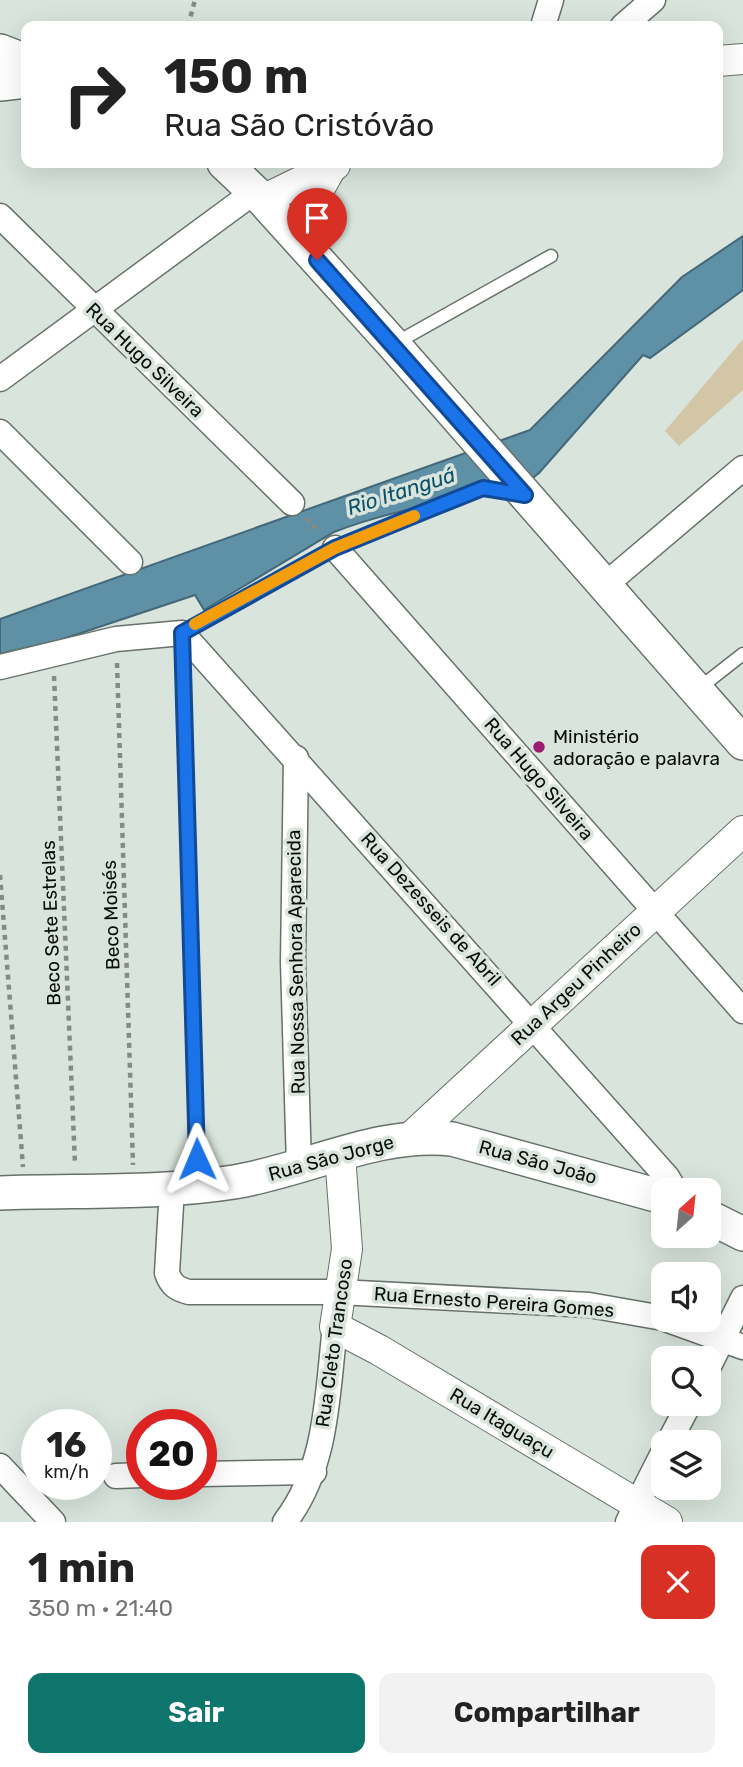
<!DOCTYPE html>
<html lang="pt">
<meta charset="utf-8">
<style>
:root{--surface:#fff;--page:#f2f2f2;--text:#222;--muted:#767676;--accent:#0f766e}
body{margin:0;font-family:Rubik,sans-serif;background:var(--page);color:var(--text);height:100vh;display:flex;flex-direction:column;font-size:26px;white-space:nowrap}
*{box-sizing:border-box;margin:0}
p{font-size:23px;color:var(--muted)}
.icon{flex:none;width:38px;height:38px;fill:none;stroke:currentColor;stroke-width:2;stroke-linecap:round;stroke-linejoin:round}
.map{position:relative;height:1522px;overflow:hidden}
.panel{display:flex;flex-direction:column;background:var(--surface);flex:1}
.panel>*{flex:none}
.hud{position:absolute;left:21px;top:21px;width:702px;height:147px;border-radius:14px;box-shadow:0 7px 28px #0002;background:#fff;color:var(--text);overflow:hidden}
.needle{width:46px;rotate:27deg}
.buttons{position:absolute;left:651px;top:1178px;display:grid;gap:14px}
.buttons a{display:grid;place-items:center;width:70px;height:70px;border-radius:14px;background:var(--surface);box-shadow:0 7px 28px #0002;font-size:35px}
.speed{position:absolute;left:21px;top:1409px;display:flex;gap:14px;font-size:35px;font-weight:700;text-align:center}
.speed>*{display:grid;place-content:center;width:91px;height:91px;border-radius:50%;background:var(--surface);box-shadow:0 7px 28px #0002;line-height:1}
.speed small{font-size:18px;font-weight:400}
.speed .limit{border:10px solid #d22;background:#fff;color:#111}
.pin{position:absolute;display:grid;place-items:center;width:60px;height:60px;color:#fff;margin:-72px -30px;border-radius:50% 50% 50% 0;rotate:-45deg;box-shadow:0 0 7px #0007}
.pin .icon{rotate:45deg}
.me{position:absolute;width:77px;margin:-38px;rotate:359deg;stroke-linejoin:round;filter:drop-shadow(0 0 5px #0008)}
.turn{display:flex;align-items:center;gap:24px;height:147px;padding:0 28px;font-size:32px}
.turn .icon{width:91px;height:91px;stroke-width:2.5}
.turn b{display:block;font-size:49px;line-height:60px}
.round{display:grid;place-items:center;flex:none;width:74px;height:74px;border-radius:14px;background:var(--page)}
.overview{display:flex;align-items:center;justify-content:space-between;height:119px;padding:0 28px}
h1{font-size:42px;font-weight:700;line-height:52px}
.primary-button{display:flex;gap:14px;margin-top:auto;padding:14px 28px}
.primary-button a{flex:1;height:80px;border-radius:14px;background:var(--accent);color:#fff;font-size:28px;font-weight:700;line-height:80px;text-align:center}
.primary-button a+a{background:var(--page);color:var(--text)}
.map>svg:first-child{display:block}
.green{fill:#d3c6a6}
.water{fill:#5e90a6;stroke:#446877;stroke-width:2}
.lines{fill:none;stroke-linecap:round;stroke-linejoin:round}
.service-casing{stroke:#67716b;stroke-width:15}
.minor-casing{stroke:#67716b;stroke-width:27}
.tertiary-casing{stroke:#67716b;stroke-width:32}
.secondary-casing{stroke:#67716b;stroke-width:36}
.path{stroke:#838b86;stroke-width:4.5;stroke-dasharray:5 5;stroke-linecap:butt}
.service{stroke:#fff;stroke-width:12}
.minor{stroke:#fff;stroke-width:24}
.tertiary{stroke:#fff;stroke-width:30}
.secondary{stroke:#fff;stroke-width:33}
.route-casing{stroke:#114b97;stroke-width:18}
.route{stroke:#1a73e8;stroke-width:12}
.slow{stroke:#f59e0b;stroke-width:12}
.poi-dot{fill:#9a1d73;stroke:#d8e4dc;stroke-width:2.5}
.labels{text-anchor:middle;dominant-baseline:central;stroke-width:7;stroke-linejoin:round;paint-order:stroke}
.street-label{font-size:19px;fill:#090c0a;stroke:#d8e4dc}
.poi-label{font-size:19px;fill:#090c0a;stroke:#d8e4dc;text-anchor:start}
.water-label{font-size:21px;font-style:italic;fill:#0c526a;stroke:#d8e4dc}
</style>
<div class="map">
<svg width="743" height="1522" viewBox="0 0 743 1522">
<rect width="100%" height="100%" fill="#d8e4dc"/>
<path class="green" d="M743,339V390L679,446L665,431Z"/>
<path class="water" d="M743,236V290L650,358L643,355L539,473L525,484C461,500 396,508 334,532L204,610L195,595L60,640L0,654V619L530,430L682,277Z"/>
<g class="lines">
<g class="service-casing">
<g id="service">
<path d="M394,344L551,256"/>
<path d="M697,690L743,654"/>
<path d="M197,1187L182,633L335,548L483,488L514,493"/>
</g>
</g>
<g class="minor-casing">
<g id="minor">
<path d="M543,26L551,0"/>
<path d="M623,26L653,0"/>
<path d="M0,216L292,503"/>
<path d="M0,379L254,192"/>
<path d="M0,432L130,562"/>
<path d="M335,548L743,1011"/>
<path d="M605,585L743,468"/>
<path d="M0,667L116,639L182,633L667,1177L675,1190"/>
<path d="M296,758L293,962L299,1167"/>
<path d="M172,1188L167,1273C171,1285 177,1289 189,1292H339L589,1305L663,1318"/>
<path d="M668,1320L743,1347"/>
<path d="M709,1366L743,1298"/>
<path d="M669,1442L689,1404"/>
<path d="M0,1466L53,1522"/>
<path d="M201,1474L314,1472"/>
<path d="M116,1476L142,1475"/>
<path d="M285,1522C328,1466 327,1394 335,1327"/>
<path d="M628,1522L663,1453"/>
</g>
</g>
<g class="tertiary-casing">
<g id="tertiary">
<path d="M718,61L743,59"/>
<path d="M263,200L335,165"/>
<path d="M302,244L317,193L332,166"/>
<path d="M410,1138L743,831"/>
<path d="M340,1155L347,1249L335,1327L379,1350L667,1522"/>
</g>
</g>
<g class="secondary-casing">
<g id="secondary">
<path d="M0,51L26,61"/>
<path d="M0,84L26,81"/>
<path d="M224,163L263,200L393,344L743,743"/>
<path d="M0,1193C78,1190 157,1194 234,1182C307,1170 378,1131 452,1139L663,1197"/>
<path d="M709,1217L743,1234"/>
</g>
</g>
<g class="path">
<path d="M188,26L195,0"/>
<path d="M306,518L320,532"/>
<path d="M117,663L133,1165"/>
<path d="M54,676L75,1164"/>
<path d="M0,875L23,1167"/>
</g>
<use href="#service" class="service"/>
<use href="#minor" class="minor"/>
<use href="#tertiary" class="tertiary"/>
<use href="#secondary" class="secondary"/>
</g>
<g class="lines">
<g class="route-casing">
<path id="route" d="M197,1159L182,633L335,548L433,508L483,488L525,495L317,260"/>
</g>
<use href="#route" class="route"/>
<path class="slow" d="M195,624L335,548L414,516"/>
</g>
<circle class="poi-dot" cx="539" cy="747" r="7"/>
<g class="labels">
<g class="street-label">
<text transform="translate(145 360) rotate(44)">Rua Hugo Silveira</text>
<text transform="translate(539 779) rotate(49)">Rua Hugo Silveira</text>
<text transform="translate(431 909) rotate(48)">Rua Dezesseis de Abril</text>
<text transform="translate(111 915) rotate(-92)">Beco Moisés</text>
<text transform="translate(51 923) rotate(-92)">Beco Sete Estrelas</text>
<text transform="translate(296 962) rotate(-91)">Rua Nossa Senhora Aparecida</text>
<text transform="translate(576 984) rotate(-43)">Rua Argeu Pinheiro</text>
<text transform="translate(331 1158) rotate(-15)">Rua São Jorge</text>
<text transform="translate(538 1162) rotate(15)">Rua São João</text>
<text transform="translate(494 1302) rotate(4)">Rua Ernesto Pereira Gomes</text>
<text transform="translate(334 1343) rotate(-82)">Rua Cleto Trancoso</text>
<text transform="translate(502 1423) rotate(31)">Rua Itaguaçu</text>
</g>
<g class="poi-label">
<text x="553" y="736">Ministério<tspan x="553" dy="22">adoração e palavra</tspan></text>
</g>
<g class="water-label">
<text transform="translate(401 491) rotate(-18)">Rio Itanguá</text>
</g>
</g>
</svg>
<div class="buttons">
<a><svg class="needle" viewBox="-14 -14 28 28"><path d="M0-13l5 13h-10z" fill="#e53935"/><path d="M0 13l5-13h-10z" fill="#767676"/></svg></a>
<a><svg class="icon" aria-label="sound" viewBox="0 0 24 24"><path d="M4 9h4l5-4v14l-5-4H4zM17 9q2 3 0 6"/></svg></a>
<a><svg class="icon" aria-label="search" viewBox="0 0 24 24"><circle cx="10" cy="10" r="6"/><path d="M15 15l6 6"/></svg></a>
<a><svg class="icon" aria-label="layers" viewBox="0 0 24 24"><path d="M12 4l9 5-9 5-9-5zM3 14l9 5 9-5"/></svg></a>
</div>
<div class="speed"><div>16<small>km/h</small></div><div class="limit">20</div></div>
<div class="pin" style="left:317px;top:260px;background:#d93025"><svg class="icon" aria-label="arrive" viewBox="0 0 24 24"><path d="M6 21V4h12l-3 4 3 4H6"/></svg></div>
<svg class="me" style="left:197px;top:1159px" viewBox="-20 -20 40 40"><path d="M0-17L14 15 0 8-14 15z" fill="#1a73e8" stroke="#fff" stroke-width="4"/></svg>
<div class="hud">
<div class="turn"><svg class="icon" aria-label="right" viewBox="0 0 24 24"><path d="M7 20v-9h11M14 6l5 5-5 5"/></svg><div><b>150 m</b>Rua São Cristóvão</div></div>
</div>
</div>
<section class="panel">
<div class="overview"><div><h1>1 min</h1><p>350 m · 21:40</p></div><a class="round" style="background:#d93025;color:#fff"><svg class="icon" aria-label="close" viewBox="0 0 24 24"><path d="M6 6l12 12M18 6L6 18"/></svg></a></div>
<div class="primary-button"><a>Sair</a><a>Compartilhar</a></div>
</section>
